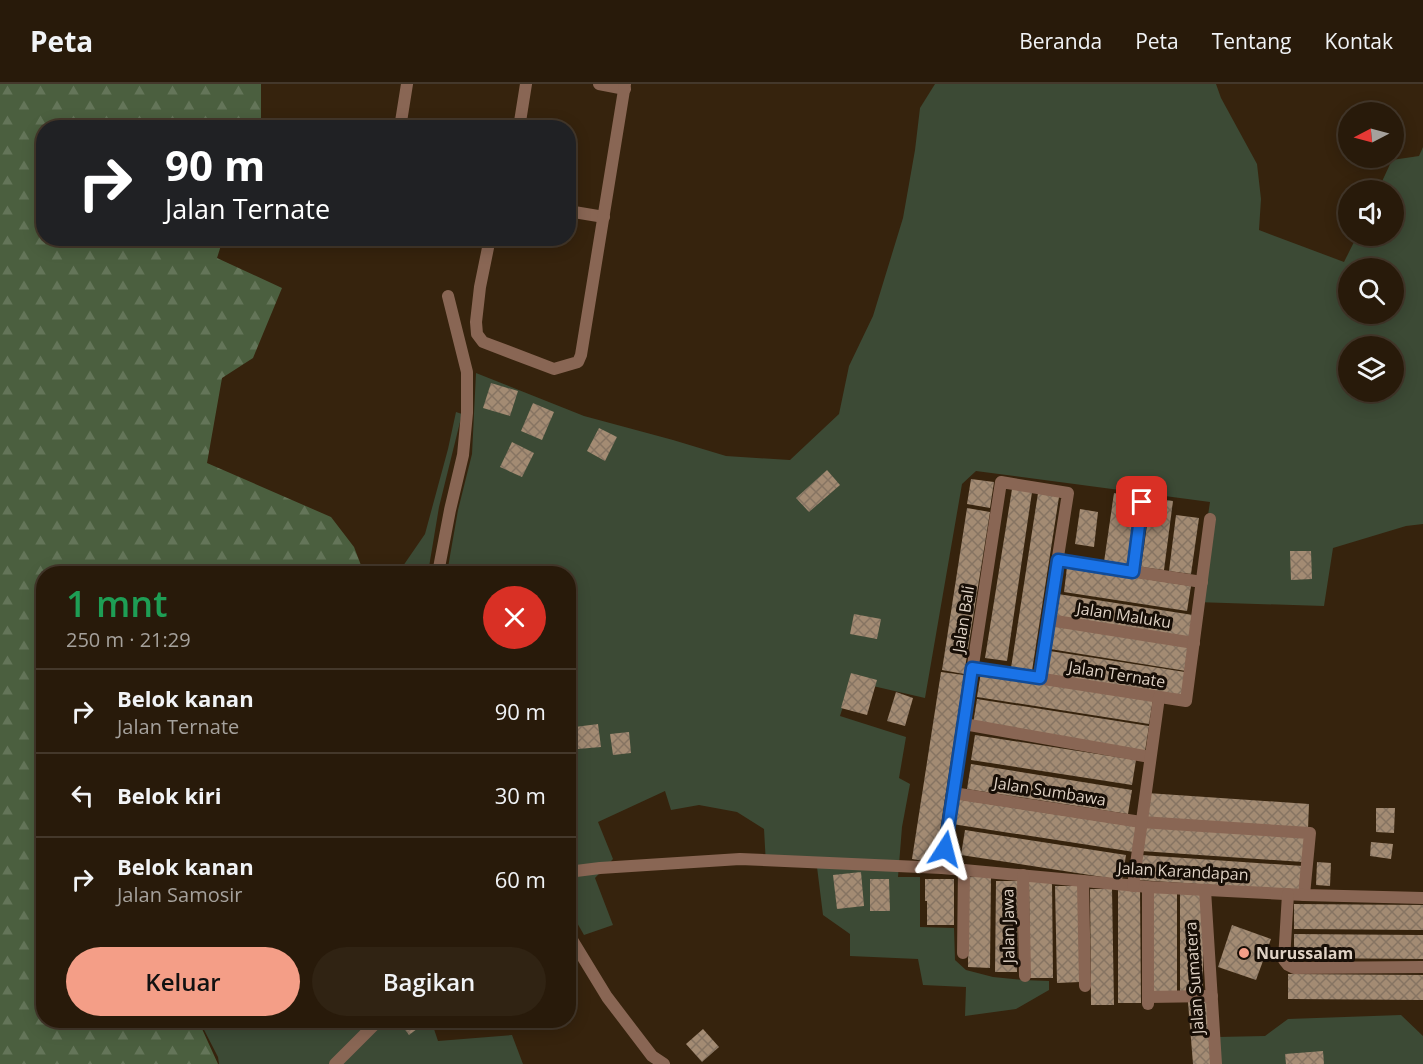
<!DOCTYPE html>
<html lang="id">
<meta charset="utf-8">
<style>
:root{--surface:#281a0a;--page:#302313;--text:#f1f3f6;--muted:#a5a19c;--line:#44382b;--accent:#f49e87}
body{margin:0;font-family:"Open Sans",sans-serif;background:var(--page);color:var(--text);height:100vh;display:flex;flex-direction:column;font-size:22px;white-space:nowrap}
*{box-sizing:border-box;margin:0}
p{font-size:20px;color:var(--muted)}
.icon{flex:none;width:33px;height:33px;fill:none;stroke:currentColor;stroke-width:2;stroke-linecap:round;stroke-linejoin:round}
.map{position:relative;flex:1;overflow:hidden}
.details{position:absolute;left:36px;top:482px;width:540px;height:462px;display:flex;flex-direction:column;background:var(--surface);border-radius:24px;box-shadow:0 3px 15px #0003,0 0 0 2px var(--line)}
.details>*{flex:none}
.banner{position:absolute;left:36px;top:36px;width:540px;height:126px;border-radius:24px;box-shadow:0 3px 15px #0003,0 0 0 2px var(--line);background:#202124;color:#fff;overflow:hidden}
.needle{width:39px;rotate:264deg}
.buttons{position:absolute;left:1338px;top:18px;display:grid;gap:12px}
.buttons a{display:grid;place-items:center;width:66px;height:66px;border-radius:50%;background:var(--surface);box-shadow:0 3px 15px #0003,0 0 0 2px var(--line);font-size:30px}
.pin{position:absolute;display:grid;place-items:center;width:51px;height:51px;color:#fff;margin:-26px;border-radius:12px;box-shadow:0 3px 9px #0006}
.me{position:absolute;width:66px;margin:-33px;rotate:9deg;stroke-linejoin:round;filter:drop-shadow(0 0 4px #0008)}
.turn{display:flex;align-items:center;gap:21px;height:126px;padding:0 30px;font-size:27px}
.turn .icon{width:78px;height:78px;stroke-width:2.5}
.turn b{display:block;font-size:42px;line-height:51px}
.round{display:grid;place-items:center;flex:none;width:63px;height:63px;border-radius:32px;background:var(--page)}
.summary{display:flex;align-items:center;justify-content:space-between;height:102px;padding:0 30px}
h1{font-size:36px;font-weight:600;line-height:45px;color:#1e9e55}
.cta{display:flex;gap:12px;margin-top:auto;padding:12px 30px}
.cta a{flex:1;height:69px;border-radius:36px;background:var(--accent);color:#111;font-size:24px;font-weight:600;line-height:69px;text-align:center}
.cta a+a{background:var(--page);color:var(--text)}
ul{padding:0;list-style:none}
li{display:flex;align-items:center;gap:18px;height:84px;padding:0 30px;border-top:2px solid var(--line)}
li div{flex:1}
li b{display:block;font-size:22px}
li em{font-style:normal}
header{display:flex;align-items:center;gap:36px;box-sizing:border-box;height:84px;padding:0 30px;background:var(--surface);border-bottom:2px solid var(--line)}
header strong{font-size:28px}
nav{display:flex;gap:33px;margin-inline-start:auto;font-size:21px}
.map>svg:first-child{display:block}
.grass{fill:#3c4a35;fill-rule:evenodd}
.forest{fill:url(#forest-firs)}
.building{fill:url(#building-cross-hatch)}
.lines{fill:none;stroke-linecap:round;stroke-linejoin:round}
.minor{stroke:#896654;stroke-width:12}
.route-casing{stroke:#114b97;stroke-width:15}
.route{stroke:#1a73e8;stroke-width:10}
.poi-dot{fill:#f49e87;stroke:#170e06;stroke-width:2}
.labels{text-anchor:middle;dominant-baseline:central;stroke-width:6;stroke-linejoin:round;paint-order:stroke}
.street-label{font-size:16px;fill:#dfd2c5;stroke:#170e06}
.poi-label{font-size:16px;font-weight:bold;fill:#dfd2c5;stroke:#170e06;text-anchor:start}
</style>
<header>
<strong>Peta</strong>
<nav><a>Beranda</a><a>Peta</a><a>Tentang</a><a>Kontak</a></nav>
</header>
<div class="map">
<svg width="1423" height="980" viewBox="0 0 1423 980">
<defs>
<pattern id="forest-firs" width="22" height="20" patternUnits="userSpaceOnUse" patternTransform="scale(1.5)"><rect width="22" height="20" fill="#4b5f3f"/><path d="M5 1l3.5 6h-7zM16 11l3.5 6h-7z" fill="#647559"/></pattern>
<pattern id="building-cross-hatch" width="8" height="8" patternUnits="userSpaceOnUse" patternTransform="scale(1.5)"><rect width="8" height="8" fill="#a38b73"/><path d="M0 0l8 8M0 8l8-8" fill="none" stroke="#867462"/></pattern>
</defs>
<rect width="100%" height="100%" fill="#36230d"/>
<g class="grass">
<path d="M935,0H1216L1221,14L1257,80L1261,115L1259,146L1344,178L1357,152H1394V106H1378L1392,76L1419,72L1423,63V440L1406,442L1333,464L1324,522L1195,518L1210,418L976,387L962,400L925,614L851,597L840,632L906,653L899,694L910,700L902,743L898,793H920V843L954,844L955,876L966,886L993,893L1023,896L1049,897V906L1016,925L965,932L966,903L923,901L918,875L850,872V850L823,831L817,783L766,781L764,745L737,728L699,721L671,726L665,707L598,738L613,775L595,794L613,841L584,851L568,823V489H447L458,426L472,370L476,289L584,332L673,356L726,372L790,376L839,330L849,282L873,232L903,134L915,66L920,24ZM1348,184H1394V230H1348ZM1348,262H1394V308H1348Z"/>
<path d="M456,328L462,330L439,423L428,489H367L366,487L372,488L403,482L425,450L448,365Z"/>
<path d="M1401,931L1423,952V980H1221L1218,953L1265,952L1288,935Z"/>
<path d="M199,936H431L438,957L512,951L523,980H219L218,973Z"/>
</g>
<path class="forest" d="M0,0H261V43L44,44V154L223,155L217,174L282,204L253,274L222,294L207,379L331,433L354,463L364,489H44V936H198L218,980H0Z"/>
<g class="building">
<path d="M491,299L518,307L510,332L483,324Z"/>
<path d="M533,319L554,328L542,356L521,347Z"/>
<path d="M599,344L617,353L605,377L587,367Z"/>
<path d="M512,358L534,369L522,393L500,383Z"/>
<path d="M827,386L840,401L809,428L796,414Z"/>
<path d="M971,395L994,398L990,424L967,420Z"/>
<path d="M1012,405L1032,408L1007,577L985,574Z"/>
<path d="M1038,409L1059,413L1032,587L1011,584Z"/>
<path d="M1114,409L1136,413L1127,481L1104,478Z"/>
<path d="M1151,414L1173,417L1164,486L1141,483Z"/>
<path d="M967,424L990,428L964,590L942,586Z"/>
<path d="M1080,425L1098,428L1094,463L1075,460Z"/>
<path d="M1176,431L1199,434L1191,490L1169,487Z"/>
<path d="M1290,467H1311L1312,495L1291,496Z"/>
<path d="M1067,483L1191,502L1187,527L1064,508Z"/>
<path d="M1058,510L1193,531L1189,556L1054,534Z"/>
<path d="M854,530L881,535L877,555L850,550Z"/>
<path d="M1054,540L1190,561L1186,587L1050,565Z"/>
<path d="M1050,567L1185,588L1182,613L1046,592Z"/>
<path d="M941,588L964,591L935,779L912,775Z"/>
<path d="M981,588L1153,615L1149,640L977,613Z"/>
<path d="M851,589L877,596L867,631L841,624Z"/>
<path d="M896,608L913,614L905,642L887,637Z"/>
<path d="M977,615L1149,642L1145,667L973,640Z"/>
<path d="M598,640L601,663L578,665L575,643Z"/>
<path d="M629,648L631,669L613,671L610,650Z"/>
<path d="M975,651L1136,676L1132,701L971,676Z"/>
<path d="M971,680L1132,706L1128,730L967,705Z"/>
<path d="M1147,709L1309,720L1308,745L1145,734Z"/>
<path d="M956,715L1138,743L1134,768L952,740Z"/>
<path d="M1376,724H1395L1394,749L1376,748Z"/>
<path d="M1143,742L1305,753L1303,778L1141,767Z"/>
<path d="M965,746L1126,771L1122,796L961,771Z"/>
<path d="M1371,758L1393,760L1391,775L1370,772Z"/>
<path d="M1141,771L1303,782L1301,807L1139,796Z"/>
<path d="M1317,778L1331,779L1330,802L1316,801Z"/>
<path d="M861,788L864,822L837,825L833,791Z"/>
<path d="M969,793H991L990,884L968,883Z"/>
<path d="M870,795H889L890,827H870Z"/>
<path d="M925,795H954V841H927V817H925Z"/>
<path d="M996,797H1018L1017,888H995Z"/>
<path d="M1029,797H1052L1053,894H1030Z"/>
<path d="M1055,802H1078L1080,898L1057,899Z"/>
<path d="M1090,805H1112L1114,921H1091Z"/>
<path d="M1118,805H1140L1141,919H1118Z"/>
<rect x="1154" y="809" width="23" height="98"/>
<rect x="1180" y="809" width="23" height="98"/>
<path d="M1294,820L1423,821V846L1294,845Z"/>
<path d="M1232,841L1271,855L1256,896L1218,883Z"/>
<path d="M1294,850L1423,851V875L1294,874Z"/>
<path d="M1288,890L1423,891V916L1288,915Z"/>
<path d="M1207,917L1212,980H1193L1188,918Z"/>
<path d="M398,936H425L426,938L409,951Z"/>
<path d="M703,945L719,963L702,978L686,960Z"/>
<path d="M1323,967L1324,980H1286L1285,970Z"/>
</g>
<g class="lines">
<g class="minor">
<path d="M599,0L625,5"/>
<path d="M400,44L407,0"/>
<path d="M519,44L526,0"/>
<path d="M568,127L604,133"/>
<path d="M490,154L480,203L476,238L477,250L483,258L554,285L578,278L581,271L625,0"/>
<path d="M1058,476L1202,498"/>
<path d="M1133,488L1142,418"/>
<path d="M438,489L450,426L463,371L467,329V288L448,212"/>
<path d="M1049,536L1194,559"/>
<path d="M972,584L1186,617L1210,435"/>
<path d="M964,640L1150,673"/>
<path d="M953,709L1141,738L1310,749L1304,811"/>
<path d="M942,784L1001,398L1068,409L1039,594"/>
<path d="M568,788L600,784L740,775L942,784L1148,803L1304,811L1423,814"/>
<path d="M1023,791L1025,892"/>
<path d="M1083,797L1085,902"/>
<path d="M1133,802L1159,613"/>
<path d="M1148,803V920"/>
<path d="M1205,806L1216,980"/>
<path d="M1288,810L1284,876L1288,881L1294,884L1423,883"/>
<path d="M568,849L607,913L652,972L664,980"/>
<path d="M963,869L964,786"/>
<path d="M1148,913L1212,912"/>
<path d="M335,980L379,936"/>
</g>
</g>
<g class="lines">
<g class="route-casing">
<path id="route" d="M945,765L972,584L1040,594L1058,476L1133,488L1142,418"/>
</g>
<use href="#route" class="route"/>
</g>
<circle class="poi-dot" cx="1244" cy="869" r="6"/>
<g class="labels">
<g class="street-label">
<text transform="translate(1124 531) rotate(9)">Jalan Maluku</text>
<text transform="translate(963 535) rotate(-81)">Jalan Bali</text>
<text transform="translate(1117 590) rotate(9)">Jalan Ternate</text>
<text transform="translate(1050 707) rotate(9)">Jalan Sumbawa</text>
<text transform="translate(1183 787) rotate(3)">Jalan Karandapan</text>
<text transform="translate(1008 842) rotate(-91)">Jalan Jawa</text>
<text transform="translate(1194 894) rotate(-94)">Jalan Sumatera</text>
</g>
<g class="poi-label">
<text x="1256" y="869">Nurussalam</text>
</g>
</g>
</svg>
<div class="buttons">
<a><svg class="needle" viewBox="-14 -14 28 28"><path d="M0-13l5 13h-10z" fill="#e53935"/><path d="M0 13l5-13h-10z" fill="#a5a19c"/></svg></a>
<a><svg class="icon" aria-label="sound" viewBox="0 0 24 24"><path d="M4 9h4l5-4v14l-5-4H4zM17 9q2 3 0 6"/></svg></a>
<a><svg class="icon" aria-label="search" viewBox="0 0 24 24"><circle cx="10" cy="10" r="6"/><path d="M15 15l6 6"/></svg></a>
<a><svg class="icon" aria-label="layers" viewBox="0 0 24 24"><path d="M12 4l9 5-9 5-9-5zM3 14l9 5 9-5"/></svg></a>
</div>
<div class="pin" style="left:1142px;top:418px;background:#d93025"><svg class="icon" aria-label="arrive" viewBox="0 0 24 24"><path d="M6 21V4h12l-3 4 3 4H6"/></svg></div>
<svg class="me" style="left:945px;top:765px" viewBox="-20 -20 40 40"><path d="M0-17L14 15 0 8-14 15z" fill="#1a73e8" stroke="#fff" stroke-width="4"/></svg>
<div class="banner">
<div class="turn"><svg class="icon" aria-label="right" viewBox="0 0 24 24"><path d="M7 20v-9h11M14 6l5 5-5 5"/></svg><div><b>90 m</b>Jalan Ternate</div></div>
</div>
<section class="details">
<div class="summary"><div><h1>1 mnt</h1><p>250 m · 21:29</p></div><a class="round" style="background:#d93025;color:#fff"><svg class="icon" aria-label="close" viewBox="0 0 24 24"><path d="M6 6l12 12M18 6L6 18"/></svg></a></div>
<ul>
<li><svg class="icon" aria-label="right" viewBox="0 0 24 24"><path d="M7 20v-9h11M14 6l5 5-5 5"/></svg><div><b>Belok kanan</b><p>Jalan Ternate</p></div><em>90 m</em></li>
<li><svg class="icon" aria-label="left" viewBox="0 0 24 24"><path d="M17 20v-9H6M10 6l-5 5 5 5"/></svg><div><b>Belok kiri</b></div><em>30 m</em></li>
<li><svg class="icon" aria-label="right" viewBox="0 0 24 24"><path d="M7 20v-9h11M14 6l5 5-5 5"/></svg><div><b>Belok kanan</b><p>Jalan Samosir</p></div><em>60 m</em></li>
</ul>
<div class="cta"><a>Keluar</a><a>Bagikan</a></div>
</section>
</div>
